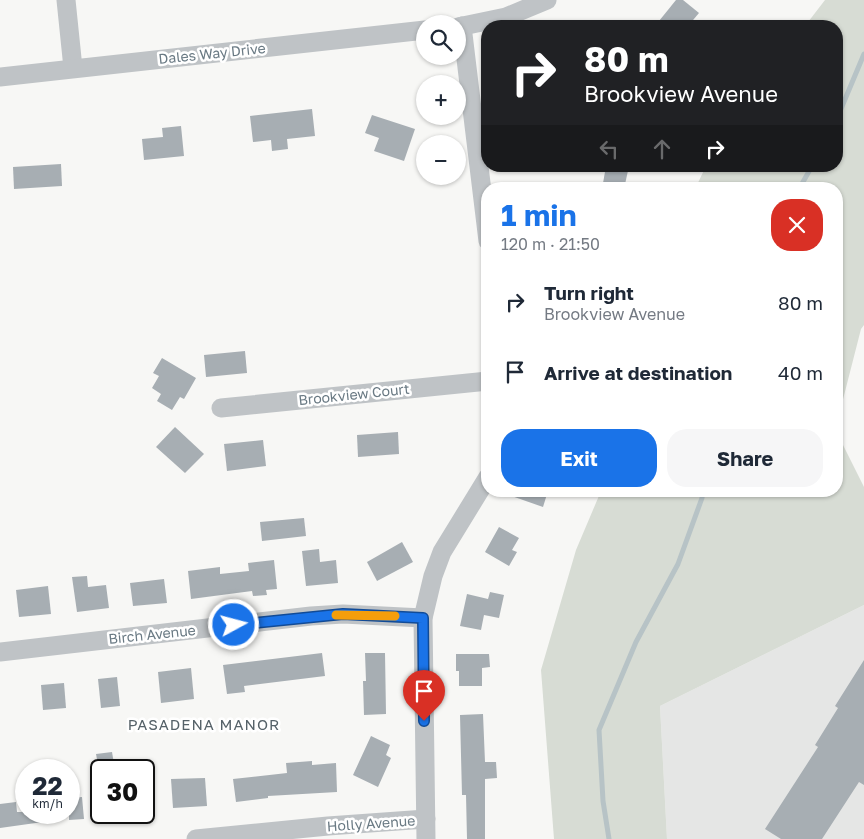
<!DOCTYPE html>
<meta charset="utf-8">
<style>
:root{--surface:#fff;--page:#f6f6f7;--text:#1f2937;--muted:#747a83;--accent:#1a73e8}
body{margin:0;font-family:"Golos Text",sans-serif;background:var(--page);color:var(--text);height:100vh;display:flex;flex-direction:column;font-size:19px;white-space:nowrap}
*{box-sizing:border-box;margin:0}
p{font-size:16px;color:var(--muted)}
.icon{flex:none;width:28px;height:28px;fill:none;stroke:currentColor;stroke-width:2;stroke-linecap:round;stroke-linejoin:round}
.map{position:relative;flex:1;overflow:hidden}
.panel{position:absolute;left:481px;top:182px;width:362px;height:315px;display:flex;flex-direction:column;background:var(--surface);border-radius:20px;box-shadow:0 1px 4px #0004}
.panel>*{flex:none}
.hud{position:absolute;left:481px;top:20px;width:362px;height:152px;border-radius:20px;box-shadow:0 1px 4px #0004;background:#202124;color:#fff;overflow:hidden}
.fabs{position:absolute;left:416px;top:15px;display:grid;gap:10px}
.fabs a{display:grid;place-items:center;width:50px;height:50px;border-radius:50%;background:var(--surface);box-shadow:0 1px 4px #0004;font-size:25px}
.speed{position:absolute;left:15px;top:759px;display:flex;gap:10px;font-size:25px;font-weight:700;text-align:center}
.speed>*{display:grid;place-content:center;width:65px;height:65px;border-radius:50%;background:var(--surface);box-shadow:0 1px 4px #0004;line-height:1}
.speed small{font-size:12px;font-weight:400}
.speed .limit{border:2px solid #111;border-radius:8px;background:#fff;color:#111}
.pin{position:absolute;display:grid;place-items:center;width:42px;height:42px;color:#fff;margin:-51px -21px;border-radius:50% 50% 50% 0;rotate:-45deg;box-shadow:0 0 5px #0007}
.pin .icon{rotate:45deg}
.me{position:absolute;width:55px;margin:-28px;rotate:83deg;stroke-linejoin:round;filter:drop-shadow(0 0 4px #0008)}
.turn{display:flex;align-items:center;gap:18px;height:105px;padding:0 20px;font-size:22px}
.turn .icon{width:65px;height:65px;stroke-width:2.5}
.turn b{display:block;font-size:35px;line-height:42px}
.lanes{display:flex;align-items:center;height:48px;padding:0 20px;background:#0003;justify-content:center;gap:25px;direction:ltr}
.lanes .off{opacity:.35}
.round{display:grid;place-items:center;flex:none;width:52px;height:52px;border-radius:20px;background:var(--page)}
.summary{display:flex;align-items:center;justify-content:space-between;height:85px;padding:0 20px}
h1{font-size:30px;font-weight:700;line-height:38px;color:var(--accent)}
.cta{display:flex;gap:10px;margin-top:auto;padding:10px 20px}
.cta a{flex:1;height:58px;border-radius:20px;background:var(--accent);color:#fff;font-size:20px;font-weight:700;line-height:58px;text-align:center}
.cta a+a{background:var(--page);color:var(--text)}
ul{padding:0;list-style:none}
li{display:flex;align-items:center;gap:15px;height:70px;padding:0 20px}
li div{flex:1}
li b{display:block;font-size:19px}
li em{font-style:normal}
.map>svg:first-child{display:block}
.built{fill:#e5e6e5}
.green{fill:#d7dcd4}
.lines{fill:none;stroke-linecap:round;stroke-linejoin:round}
.stream{stroke:#b7c3c6;stroke-width:5}
.building{fill:#a7aeb3}
.minor{stroke:#bfc3c6;stroke-width:19}
.route-casing{stroke:#114b97;stroke-width:12}
.route{stroke:#1a73e8;stroke-width:9}
.slow{stroke:#f59e0b;stroke-width:9}
.labels{text-anchor:middle;dominant-baseline:central;stroke-width:5;stroke-linejoin:round;paint-order:stroke}
.street-label{font-size:14px;fill:#697983;stroke:#fff}
.neighbourhood-label{font-size:15px;letter-spacing:1px;fill:#566269;stroke:#fff}
</style>
<div class="map">
<svg width="864" height="839" viewBox="0 0 864 839">
<rect width="100%" height="100%" fill="#f7f7f5"/>
<path class="built" d="M864,605V839H667L660,706Z"/>
<g class="green">
<path d="M825,0H864V325L861,329L838,419V189H695L706,166H838V26H805Z"/>
<path d="M838,435L864,487V605L660,706L667,839H554L541,670L576,550L601,491H838Z"/>
</g>
<g class="lines">
<g class="stream">
<path d="M838,116L864,54"/>
<path d="M799,189L812,166"/>
<path d="M609,839L603,801L599,730L636,642L678,564L702,498L703,491"/>
</g>
</g>
<g class="building">
<path d="M676,0H683L699,13L688,26H655Z"/>
<path d="M312,109L315,136L287,139L288,149L272,151L271,140L253,142L250,116Z"/>
<path d="M372,115L415,129L404,161L374,151L379,138L365,133Z"/>
<path d="M181,126L184,156L144,160L142,139L163,137L162,128Z"/>
<path d="M61,164L62,186L14,189L13,167Z"/>
<path d="M606,166H629L624,189H602Z"/>
<path d="M245,351L247,373L206,377L204,355Z"/>
<path d="M162,358L196,378L184,399L180,397L172,410L157,401L161,394L152,388L159,376L153,373Z"/>
<path d="M175,427L204,454L185,473L156,447Z"/>
<path d="M398,432L399,454L358,457L357,435Z"/>
<path d="M263,440L266,466L227,471L224,444Z"/>
<path d="M504,491H548L543,507L503,493Z"/>
<path d="M304,518L306,536L262,541L260,522Z"/>
<path d="M499,527L519,538L512,550L517,552L509,566L485,552Z"/>
<path d="M402,542L413,562L377,581L367,562Z"/>
<path d="M319,549L320,562L336,560L338,583L306,586L302,551Z"/>
<path d="M274,560L277,589L266,590L267,595L253,596L252,591L191,599L188,571L220,567V574L249,571L248,563Z"/>
<path d="M87,576L88,587L106,585L109,608L77,612L72,577Z"/>
<path d="M164,579L167,603L133,606L130,583Z"/>
<path d="M48,586L51,614L19,617L16,590Z"/>
<path d="M490,592L504,595L499,618L484,615L481,630L460,626L467,594L488,599Z"/>
<path d="M322,653L325,676L244,686L245,692L227,694L223,665Z"/>
<path d="M365,653H385L386,714L364,715L363,681H366Z"/>
<path d="M456,654H489L490,667L482,668V686H459V671H456Z"/>
<path d="M864,660V785L859,782L822,839H781L765,829L818,747L815,745L838,708L835,706Z"/>
<path d="M191,668L194,699L161,703L158,672Z"/>
<path d="M117,677L120,706L101,708L98,679Z"/>
<path d="M64,683L66,708L43,710L41,685Z"/>
<path d="M483,714L485,762H496L497,778L485,779V839H467L466,795H462L460,715Z"/>
<path d="M371,736L390,745L386,755L391,758L378,787L353,775Z"/>
<path d="M112,752L115,770H99L96,754Z"/>
<path d="M312,761V765L336,763L337,792L268,796V798L236,802L233,779L287,773L286,763Z"/>
<path d="M205,778L207,806L173,808L171,779Z"/>
<path d="M82,797L84,819L69,820V798Z"/>
<path d="M16,802L17,812H56L57,820L0,828V804Z"/>
</g>
<g class="lines">
<g class="minor">
<path d="M66,0L73,68"/>
<path d="M462,26L488,241"/>
<path d="M458,27L506,17L547,0"/>
<path d="M0,77L425,30"/>
<path d="M221,408L488,381"/>
<path d="M0,652L311,616L343,614L423,618"/>
<path d="M196,839L328,826L426,819"/>
<path d="M426,839L423,618L433,576L442,552L488,477"/>
</g>
</g>
<g class="lines">
<g class="route-casing">
<path id="route" d="M234,625L343,614L423,618L424,721"/>
</g>
<use href="#route" class="route"/>
<path class="slow" d="M336,615L395,616"/>
</g>
<g class="labels">
<g class="street-label">
<text transform="translate(212 53) rotate(-6)">Dales Way Drive</text>
<text transform="translate(354 394) rotate(-6)">Brookview Court</text>
<text transform="translate(152 634) rotate(-6)">Birch Avenue</text>
<text transform="translate(371 823) rotate(-4)">Holly Avenue</text>
</g>
<g class="neighbourhood-label">
<text x="204" y="724">PASADENA MANOR</text>
</g>
</g>
</svg>
<div class="fabs">
<a><svg class="icon" aria-label="search" viewBox="0 0 24 24"><circle cx="10" cy="10" r="6"/><path d="M15 15l6 6"/></svg></a>
<a>+</a>
<a>−</a>
</div>
<div class="speed"><div>22<small>km/h</small></div><div class="limit">30</div></div>
<div class="pin" style="left:424px;top:721px;background:#d93025"><svg class="icon" aria-label="arrive" viewBox="0 0 24 24"><path d="M6 21V4h12l-3 4 3 4H6"/></svg></div>
<svg class="me" style="left:234px;top:625px" viewBox="-20 -20 40 40"><circle r="17" fill="#1a73e8" stroke="#fff" stroke-width="3"/><path d="M0-11L8 9 0 5-8 9z" fill="#fff"/></svg>
<div class="hud">
<div class="turn"><svg class="icon" aria-label="right" viewBox="0 0 24 24"><path d="M7 20v-9h11M14 6l5 5-5 5"/></svg><div><b>80 m</b>Brookview Avenue</div></div>
<div class="lanes"><svg class="icon off" aria-label="left" viewBox="0 0 24 24"><path d="M17 20v-9H6M10 6l-5 5 5 5"/></svg><svg class="icon off" aria-label="ahead" viewBox="0 0 24 24"><path d="M12 20V5M6 11l6-6 6 6"/></svg><svg class="icon" aria-label="right" viewBox="0 0 24 24"><path d="M7 20v-9h11M14 6l5 5-5 5"/></svg></div>
</div>
<section class="panel">
<div class="summary"><div><h1>1 min</h1><p>120 m · 21:50</p></div><a class="round" style="background:#d93025;color:#fff"><svg class="icon" aria-label="close" viewBox="0 0 24 24"><path d="M6 6l12 12M18 6L6 18"/></svg></a></div>
<ul>
<li><svg class="icon" aria-label="right" viewBox="0 0 24 24"><path d="M7 20v-9h11M14 6l5 5-5 5"/></svg><div><b>Turn right</b><p>Brookview Avenue</p></div><em>80 m</em></li>
<li><svg class="icon" aria-label="arrive" viewBox="0 0 24 24"><path d="M6 21V4h12l-3 4 3 4H6"/></svg><div><b>Arrive at destination</b></div><em>40 m</em></li>
</ul>
<div class="cta"><a>Exit</a><a>Share</a></div>
</section>
</div>
